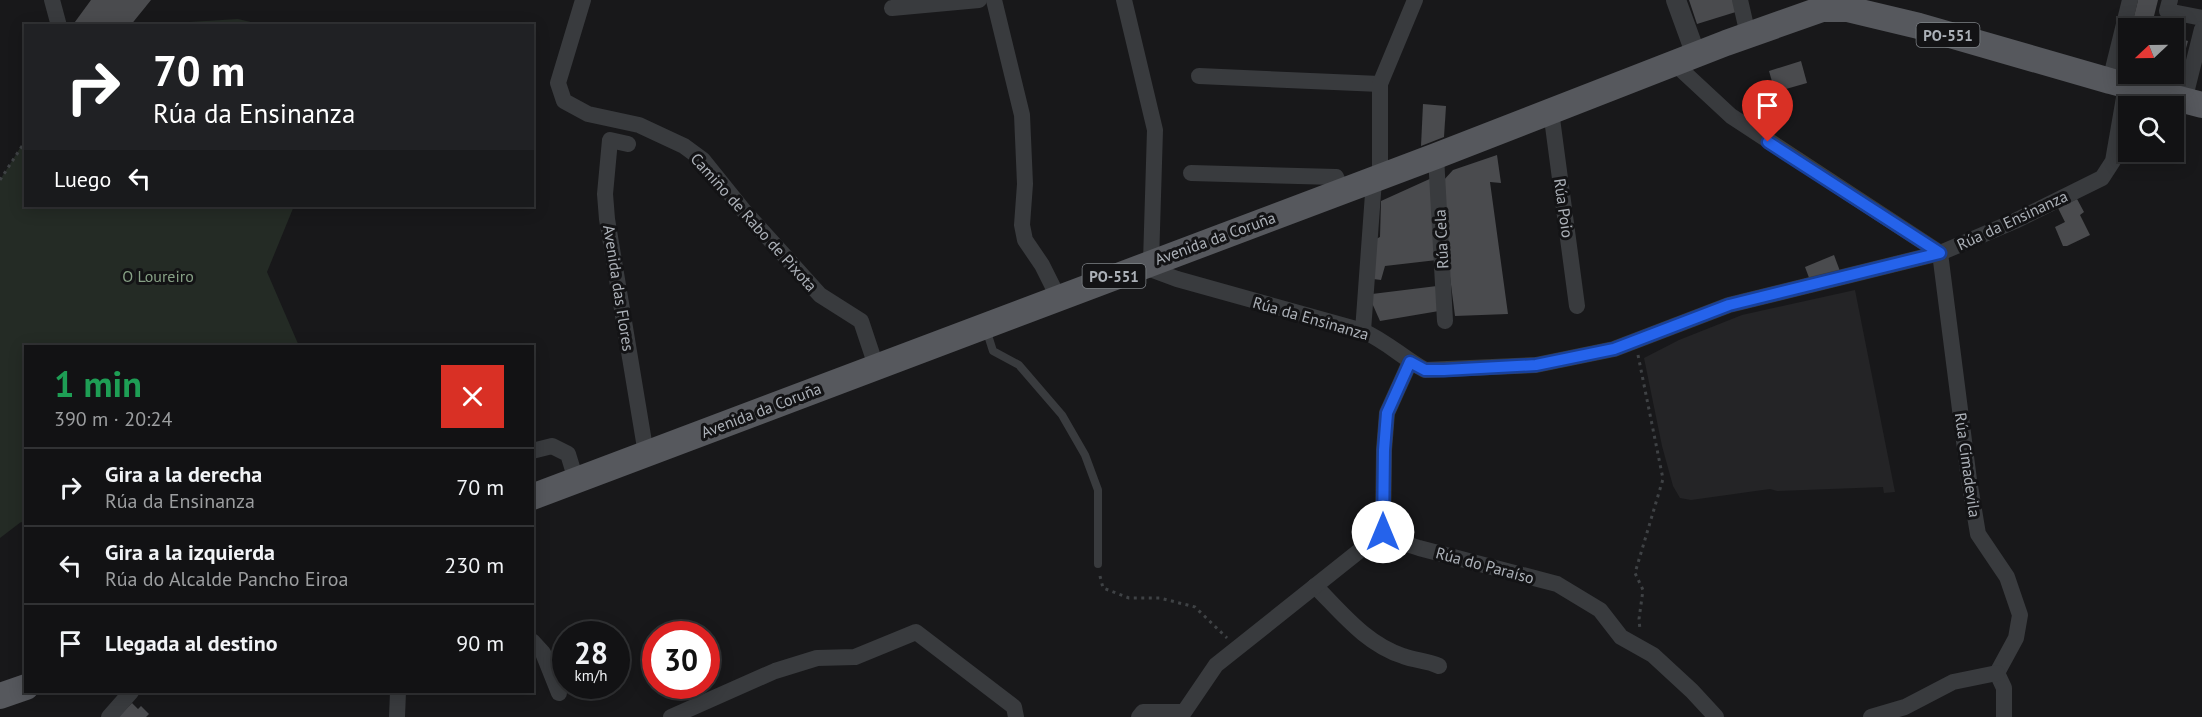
<!DOCTYPE html>
<html lang="es">
<meta charset="utf-8">
<style>
:root{--surface:#121214;--page:#1b1b1d;--text:#f1f3f6;--muted:#9c9ea0;--line:#313234}
body{margin:0;font-family:"PT Sans",sans-serif;background:var(--page);color:var(--text);height:100vh;display:flex;flex-direction:column;font-size:22px;white-space:nowrap}
*{box-sizing:border-box;margin:0}
p{font-size:20px;color:var(--muted)}
.icon{flex:none;width:33px;height:33px;fill:none;stroke:currentColor;stroke-width:2;stroke-linecap:round;stroke-linejoin:round}
.map{position:relative;flex:1;overflow:hidden}
.details{position:absolute;left:24px;top:345px;width:510px;height:348px;display:flex;flex-direction:column;background:var(--surface);border-radius:0px;box-shadow:0 3px 15px #0003,0 0 0 2px var(--line)}
.details>*{flex:none}
.top-card{position:absolute;left:24px;top:24px;width:510px;height:183px;border-radius:0px;box-shadow:0 3px 15px #0003,0 0 0 2px var(--line);background:#202124;color:#fff;overflow:hidden}
.needle{width:39px;rotate:248deg}
.buttons{position:absolute;left:2118px;top:18px;display:grid;gap:12px}
.buttons a{display:grid;place-items:center;width:66px;height:66px;border-radius:0px;background:var(--surface);box-shadow:0 3px 15px #0003,0 0 0 2px var(--line);font-size:30px}
.speed{position:absolute;left:552px;top:621px;display:flex;gap:12px;font-size:30px;font-weight:700;text-align:center}
.speed>*{display:grid;place-content:center;width:78px;height:78px;border-radius:50%;background:var(--surface);box-shadow:0 3px 15px #0003,0 0 0 2px var(--line);line-height:1}
.speed small{font-size:15px;font-weight:400}
.speed .limit{border:9px solid #d22;background:#fff;color:#111}
.pin{position:absolute;display:grid;place-items:center;width:51px;height:51px;color:#fff;margin:-62px -26px;border-radius:50% 50% 50% 0;rotate:-45deg;box-shadow:0 0 6px #0007}
.pin .icon{rotate:45deg}
.me{position:absolute;width:66px;margin:-33px;rotate:0deg;stroke-linejoin:round;filter:drop-shadow(0 0 4px #0008)}
.turn{display:flex;align-items:center;gap:21px;height:126px;padding:0 30px;font-size:27px}
.turn .icon{width:78px;height:78px;stroke-width:2.5}
.turn b{display:block;font-size:42px;line-height:51px}
.then{display:flex;align-items:center;height:57px;padding:0 30px;background:#0003;gap:12px;font-size:22px}
.round{display:grid;place-items:center;flex:none;width:63px;height:63px;border-radius:0px;background:var(--page)}
.headline{display:flex;align-items:center;justify-content:space-between;height:102px;padding:0 30px}
h1{font-size:36px;font-weight:600;line-height:45px;color:#1e9e55}
ul{padding:0;list-style:none}
li{display:flex;align-items:center;gap:18px;height:78px;padding:0 30px;border-top:2px solid var(--line)}
li div{flex:1}
li b{display:block;font-size:22px}
li em{font-style:normal}
.map>svg:first-child{display:block}
.built{fill:#242426}
.green{fill:#242b25}
.building{fill:#4a4b4e}
.lines{fill:none;stroke-linecap:round;stroke-linejoin:round}
.path{stroke:#3f4245;stroke-width:3;stroke-dasharray:3 4.5;stroke-linecap:butt}
.service{stroke:#393b3e;stroke-width:8}
.minor{stroke:#393b3e;stroke-width:16}
.tertiary{stroke:#393b3e;stroke-width:20}
.primary{stroke:#56585d;stroke-width:26}
.route-casing{stroke:#184099;stroke-width:15}
.route{stroke:#2563eb;stroke-width:10}
.labels{text-anchor:middle;dominant-baseline:central;stroke-width:6;stroke-linejoin:round;paint-order:stroke}
.shield{fill:#131315;stroke:#7e8287;stroke-width:1.5}
.shield-label{font-size:15px;font-weight:bold;fill:#acb1b8}
.street-label{font-size:16px;fill:#acb1b8;stroke:#131315}
.park-label{font-size:16px;fill:#86a085;stroke:#131315}
</style>
<div class="map">
<svg width="2202" height="717" viewBox="0 0 2202 717">
<rect width="100%" height="100%" fill="#18181a"/>
<path class="built" d="M1855,290L1895,492L1884,493L1883,487L1777,491L1770,489L1691,500L1680,498L1673,486L1662,446L1644,358L1679,340L1742,315Z"/>
<g class="green">
<path d="M238,19L264,25H156L157,24Z"/>
<path d="M25,140L26,206H294L267,272L299,346H26L25,524L21,522L0,538V180Z"/>
</g>
<g class="building">
<path d="M91,0H151L130,26H72Z"/>
<path d="M1689,0H1735L1739,11L1697,24Z"/>
<path d="M2138,0H2158L2151,28H2131Z"/>
<path d="M2174,37L2188,41L2183,59L2174,57Z"/>
<path d="M1801,61L1807,83L1775,92L1769,71Z"/>
<path d="M1423,104L1446,106L1444,137L1421,146Z"/>
<path d="M1497,155L1501,183L1490,182L1508,314L1455,316L1449,269L1443,181L1453,170Z"/>
<path d="M1434,177L1437,260L1385,266L1381,280L1373,279L1374,240L1380,237L1381,201Z"/>
<path d="M2077,199L2084,212L2080,215L2090,235L2067,246H2063L2055,227L2065,222L2058,208Z"/>
<path d="M1834,255L1841,274L1811,283L1805,267Z"/>
<path d="M1437,286L1439,311L1380,321L1372,303V294Z"/>
<path d="M132,703L138,709L141,706L149,714L146,717H118Z"/>
</g>
<g class="lines">
<g class="path">
<path d="M0,180L26,140"/>
<path d="M1638,355L1663,479L1635,573L1643,590L1639,619L1640,630"/>
<path d="M1100,576L1103,588L1129,598H1160L1195,607L1227,638"/>
</g>
<path class="service" d="M986,329L993,351L1019,365L1062,415L1085,455L1098,490V564"/>
<g class="minor">
<path d="M52,0L59,26"/>
<path d="M583,0L558,83L564,101L588,114L639,125L684,146L703,160L744,211L820,295L861,321L876,366"/>
<path d="M994,0L1022,115L1025,184L1022,225L1025,240L1042,265L1058,297"/>
<path d="M1124,0L1155,130L1151,262"/>
<path d="M1740,0L1748,35"/>
<path d="M2170,0L2167,11L2202,18"/>
<path d="M892,8L979,0"/>
<path d="M1675,64L1731,116L1940,253L1969,480L1978,534L2007,577L2020,615L2016,638L1997,673"/>
<path d="M1199,76L1380,84"/>
<path d="M2110,81L2130,0"/>
<path d="M2184,101L2202,29"/>
<path d="M1551,111L1577,306"/>
<path d="M628,144L610,140L605,194L607,219L646,454"/>
<path d="M1436,156L1445,321"/>
<path d="M1191,173L1336,177L1342,191"/>
<path d="M1380,177V84L1415,0"/>
<path d="M1142,266L1177,279L1363,331C1386,341 1403,358 1425,370L1536,365L1614,349L1729,305L1940,253L2015,221L2102,178L2113,161L2126,86"/>
<path d="M1363,331L1374,180"/>
<path d="M532,451L552,446L568,454L576,480"/>
<path d="M1383,532L1394,540L1419,548L1557,584L1600,610L1621,637L1653,655L1692,691L1716,717"/>
<path d="M1383,532L1384,450L1387,413L1410,362"/>
<path d="M1315,586C1342,613 1366,644 1403,656C1416,661 1427,660 1439,666"/>
<path d="M532,641L543,653L559,693"/>
<path d="M1997,673L2004,688V717"/>
<path d="M109,717L131,692"/>
<path d="M397,717L398,692"/>
<path d="M671,717L775,671L817,658L855,657L916,632L1014,707L1016,717"/>
<path d="M1139,717L1143,712H1184L1216,665L1383,532"/>
<path d="M1871,717L1905,707L1953,682L1997,673"/>
</g>
<path class="tertiary" d="M1676,0L1696,55"/>
<g class="primary">
<path d="M532,497L1436,156L1726,43L1822,9H1848L1919,26L2110,81L2202,105"/>
<path d="M0,696L26,687"/>
</g>
</g>
<g class="lines">
<g class="route-casing">
<path id="route" d="M1383,532L1384,450L1387,413L1410,362L1425,370H1444L1536,365L1614,349L1729,305L1940,253L1768,142"/>
</g>
<use href="#route" class="route"/>
</g>
<g class="labels">
<g class="shield">
<rect x="1916.5" y="23" width="63" height="24" rx="4.5"/>
<rect x="1082.5" y="264" width="63" height="24" rx="4.5"/>
</g>
<g class="shield-label">
<text x="1948" y="35">PO-551</text>
<text x="1114" y="276">PO-551</text>
</g>
<g class="street-label">
<text transform="translate(1564 208) rotate(82)">Rúa Poio</text>
<text transform="translate(2012 220) rotate(-25)">Rúa da Ensinanza</text>
<text transform="translate(754 222) rotate(48)">Camiño de Rabo de Pixota</text>
<text transform="translate(1215 238) rotate(-20)">Avenida da Coruña</text>
<text transform="translate(1441 239) rotate(-93)">Rúa Cela</text>
<text transform="translate(619 288) rotate(81)">Avenida das Flores</text>
<text transform="translate(1311 318) rotate(16)">Rúa da Ensinanza</text>
<text transform="translate(761 410) rotate(-21)">Avenida da Coruña</text>
<text transform="translate(1968 465) rotate(82)">Rúa Cimadevila</text>
<text transform="translate(1485 565) rotate(15)">Rúa do Paraíso</text>
</g>
<g class="park-label">
<text x="158" y="276">O Loureiro</text>
</g>
</g>
</svg>
<div class="buttons">
<a><svg class="needle" viewBox="-14 -14 28 28"><path d="M0-13l5 13h-10z" fill="#e53935"/><path d="M0 13l5-13h-10z" fill="#9c9ea0"/></svg></a>
<a><svg class="icon" aria-label="search" viewBox="0 0 24 24"><circle cx="10" cy="10" r="6"/><path d="M15 15l6 6"/></svg></a>
</div>
<div class="speed"><div>28<small>km/h</small></div><div class="limit">30</div></div>
<div class="pin" style="left:1768px;top:142px;background:#d93025"><svg class="icon" aria-label="arrive" viewBox="0 0 24 24"><path d="M6 21V4h12l-3 4 3 4H6"/></svg></div>
<svg class="me" style="left:1383px;top:532px" viewBox="-20 -20 40 40"><circle r="19" fill="#fff"/><path d="M0-13L10 11 0 6-10 11z" fill="#2563eb"/></svg>
<div class="top-card">
<div class="turn"><svg class="icon" aria-label="right" viewBox="0 0 24 24"><path d="M7 20v-9h11M14 6l5 5-5 5"/></svg><div><b>70 m</b>Rúa da Ensinanza</div></div>
<div class="then">Luego<svg class="icon" aria-label="left" viewBox="0 0 24 24"><path d="M17 20v-9H6M10 6l-5 5 5 5"/></svg></div>
</div>
<section class="details">
<div class="headline"><div><h1>1 min</h1><p>390 m · 20:24</p></div><a class="round" style="background:#d93025;color:#fff"><svg class="icon" aria-label="close" viewBox="0 0 24 24"><path d="M6 6l12 12M18 6L6 18"/></svg></a></div>
<ul>
<li><svg class="icon" aria-label="right" viewBox="0 0 24 24"><path d="M7 20v-9h11M14 6l5 5-5 5"/></svg><div><b>Gira a la derecha</b><p>Rúa da Ensinanza</p></div><em>70 m</em></li>
<li><svg class="icon" aria-label="left" viewBox="0 0 24 24"><path d="M17 20v-9H6M10 6l-5 5 5 5"/></svg><div><b>Gira a la izquierda</b><p>Rúa do Alcalde Pancho Eiroa</p></div><em>230 m</em></li>
<li><svg class="icon" aria-label="arrive" viewBox="0 0 24 24"><path d="M6 21V4h12l-3 4 3 4H6"/></svg><div><b>Llegada al destino</b></div><em>90 m</em></li>
</ul>
</section>
</div>
